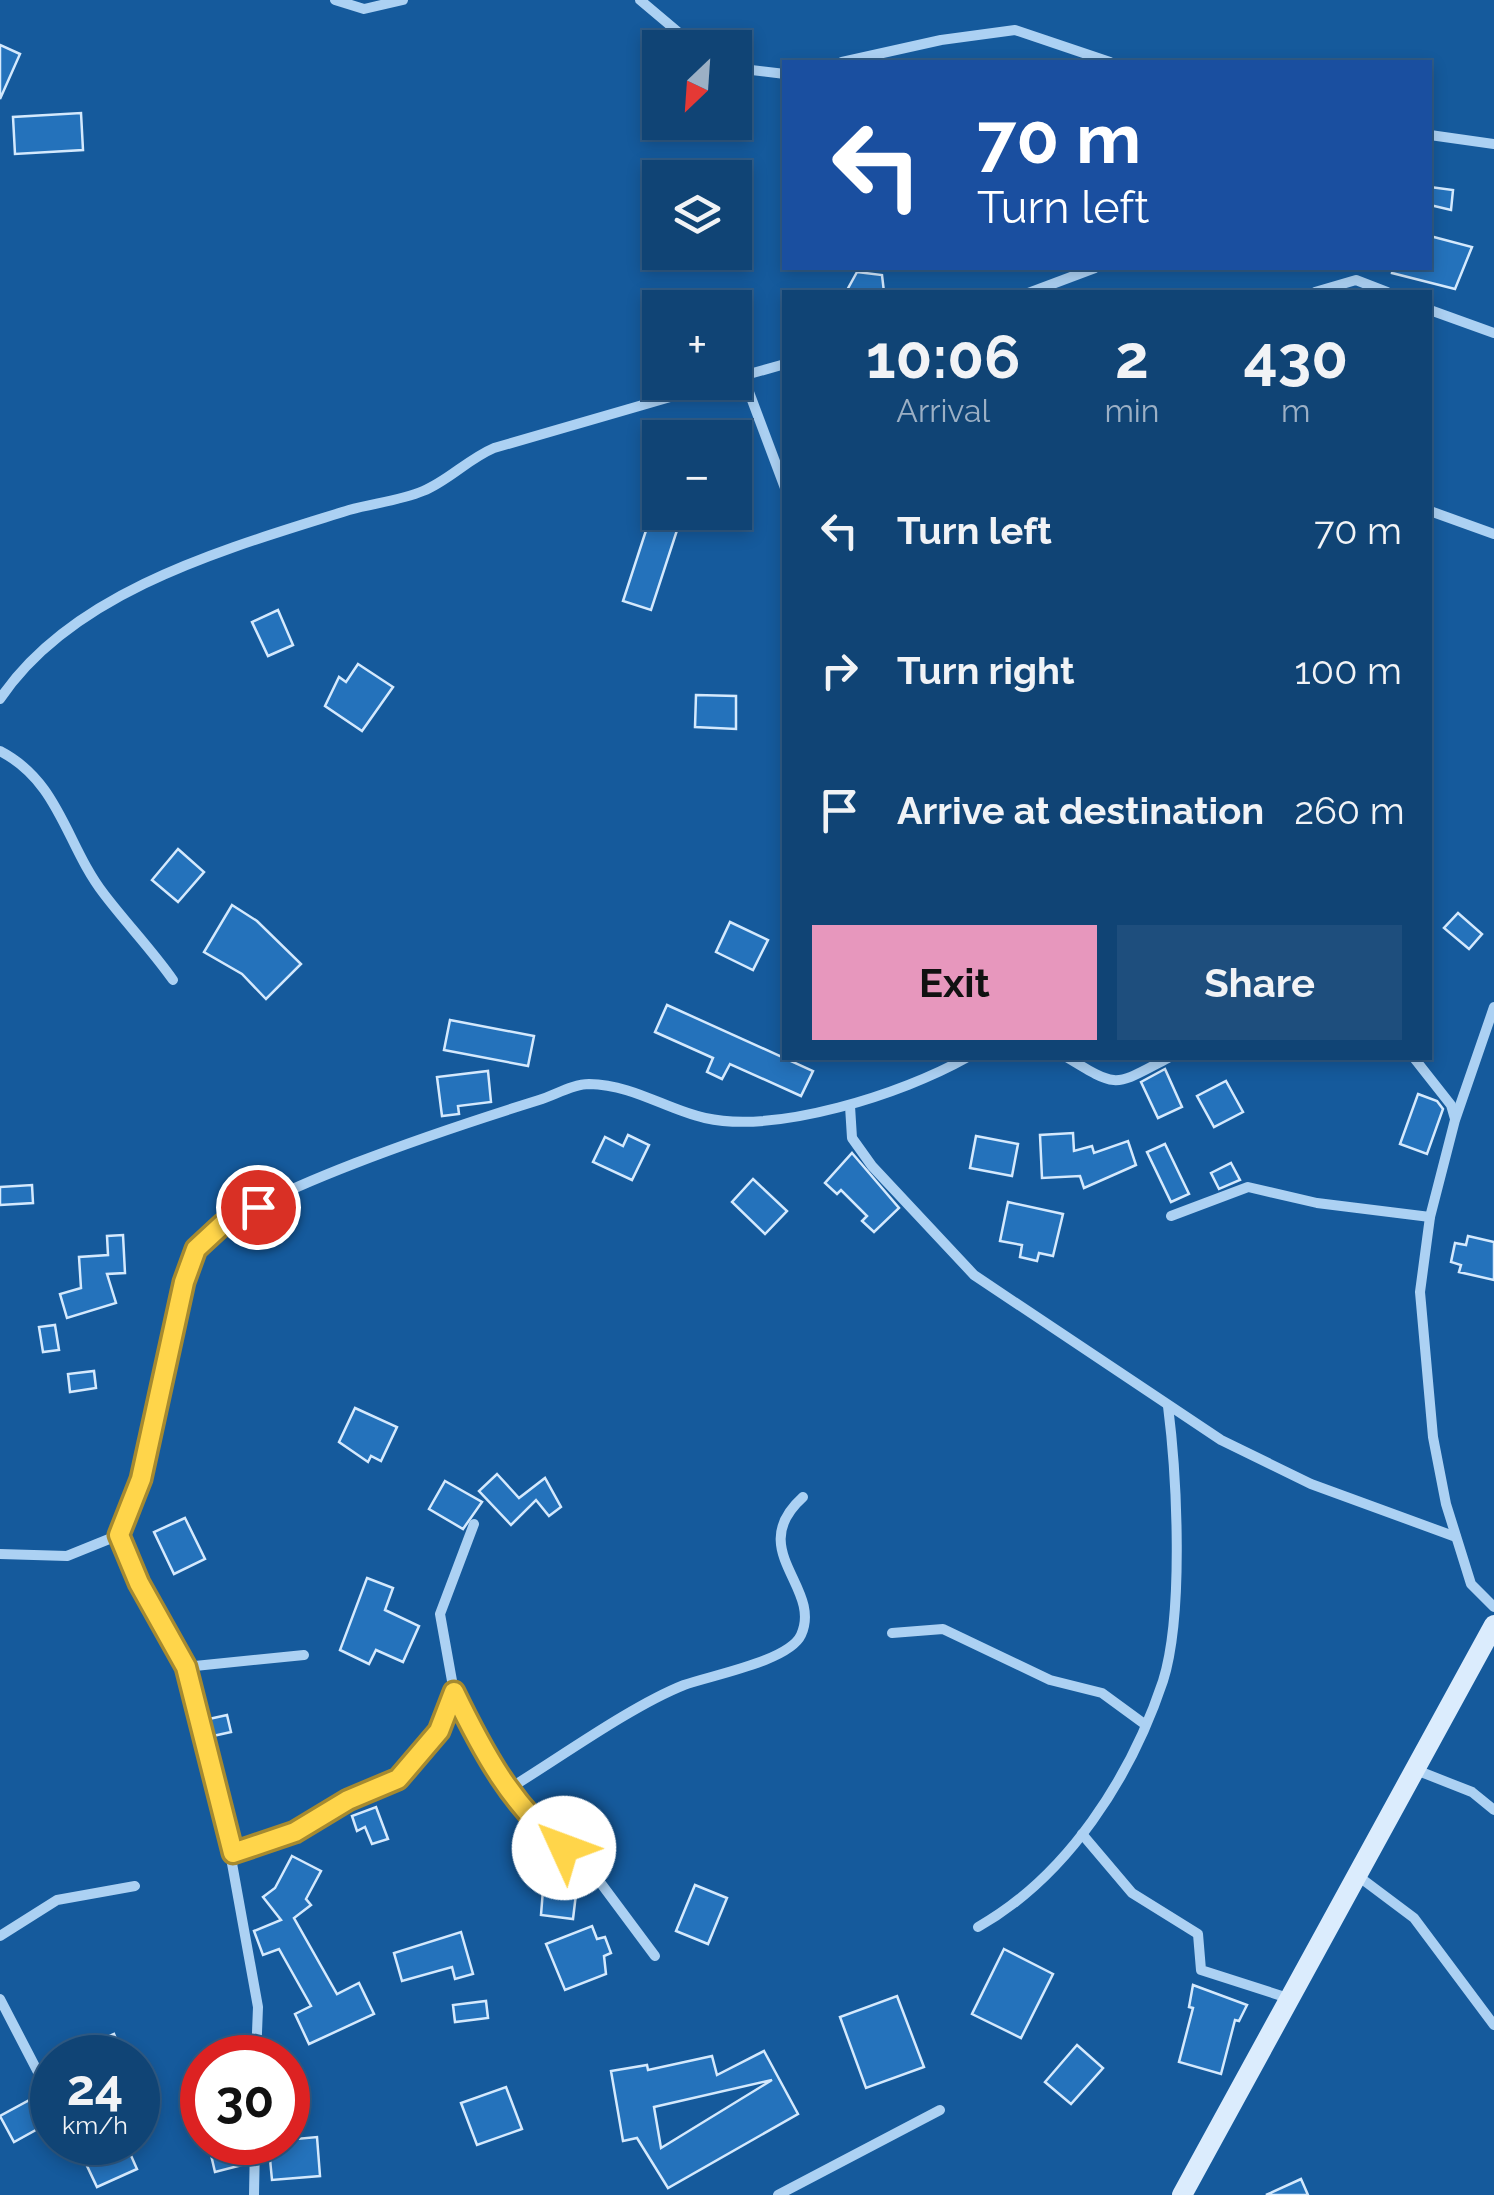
<!DOCTYPE html>
<meta charset="utf-8">
<style>
:root{--surface:#104475;--page:#1e4e7d;--text:#f1f3f6;--muted:#9cb0c5;--line:#305c87;--accent:#e797bd}
body{margin:0;font-family:Raleway,sans-serif;background:var(--page);color:var(--text);height:100vh;display:flex;flex-direction:column;font-size:38px;white-space:nowrap}
*{box-sizing:border-box;margin:0}
p{font-size:32px;color:var(--muted)}
.icon{flex:none;width:55px;height:55px;fill:none;stroke:currentColor;stroke-width:2;stroke-linecap:round;stroke-linejoin:round}
.map{position:relative;flex:1;overflow:hidden}
.panel{position:absolute;left:782px;top:290px;width:650px;height:770px;display:flex;flex-direction:column;background:var(--surface);border-radius:0px;box-shadow:0 5px 15px #0003,0 0 0 2px var(--line)}
.panel>*{flex:none}
.banner{position:absolute;left:782px;top:60px;width:650px;height:210px;border-radius:0px;box-shadow:0 5px 15px #0003,0 0 0 2px var(--line);background:#1a4fa0;color:#fff;overflow:hidden}
.needle{width:65px;rotate:205deg}
.fabs{position:absolute;left:642px;top:30px;display:grid;gap:20px}
.fabs a{display:grid;place-items:center;width:110px;height:110px;border-radius:0px;background:var(--surface);box-shadow:0 5px 15px #0003,0 0 0 2px var(--line);font-size:50px}
.speed{position:absolute;left:30px;top:2035px;display:flex;gap:20px;font-size:50px;font-weight:700;text-align:center}
.speed>*{display:grid;place-content:center;width:130px;height:130px;border-radius:50%;background:var(--surface);box-shadow:0 5px 15px #0003,0 0 0 2px var(--line);line-height:1}
.speed small{font-size:25px;font-weight:400}
.speed .limit{border:15px solid #d22;background:#fff;color:#111}
.pin{position:absolute;display:grid;place-items:center;width:85px;height:85px;color:#fff;margin:-42px;border:5px solid #fff;border-radius:50%;box-shadow:0 2px 10px #0007}
.me{position:absolute;width:110px;margin:-55px;rotate:313deg;stroke-linejoin:round;filter:drop-shadow(0 0 8px #0008)}
.turn{display:flex;align-items:center;gap:35px;height:210px;padding:0 30px;font-size:45px}
.turn .icon{width:130px;height:130px;stroke-width:2.5}
.turn b{display:block;font-size:70px;line-height:85px}
.eta{display:flex;justify-content:space-evenly;align-items:center;height:170px;text-align:center}
.eta b{font-size:60px;font-weight:700;line-height:70px}
.cta{display:flex;gap:20px;margin-top:auto;padding:20px 30px}
.cta a{flex:1;height:115px;border-radius:0px;background:var(--accent);color:#111;font-size:40px;font-weight:700;line-height:115px;text-align:center}
.cta a+a{background:var(--page);color:var(--text)}
ul{padding:0;list-style:none}
li{display:flex;align-items:center;gap:30px;height:140px;padding:0 30px}
li div{flex:1}
li b{display:block;font-size:38px}
li em{font-style:normal}
.map>svg:first-child{display:block}
.building{fill:#2472bb;stroke:#d4e9fd;stroke-width:2.5;fill-rule:evenodd}
.lines{fill:none;stroke-linecap:round;stroke-linejoin:round}
.minor{stroke:#acd1f3;stroke-width:10}
.secondary{stroke:#dbecfd;stroke-width:20}
.route-casing{stroke:#a68a30;stroke-width:25}
.route{stroke:#ffd54a;stroke-width:18}
</style>
<div class="map">
<svg width="1494" height="2195" viewBox="0 0 1494 2195">
<rect width="100%" height="100%" fill="#155a9c"/>
<g class="building">
<path d="M0,45L20,54L0,99Z"/>
<path d="M81,113L83,150L15,154L13,117Z"/>
<path d="M1430,187L1453,190L1451,210L1430,205Z"/>
<path d="M1430,236L1472,247L1455,289L1392,273L1393,268H1430Z"/>
<path d="M857,272L882,275L884,292H846Z"/>
<path d="M653,509L681,518L651,610L623,601Z"/>
<path d="M278,610L293,645L268,656L252,622Z"/>
<path d="M358,664L393,687L362,731L325,706L339,677L346,682Z"/>
<path d="M696,695L736,696V729L695,727Z"/>
<path d="M178,849L204,872L178,902L152,880Z"/>
<path d="M232,905L257,921L301,964L266,999L242,974L204,952Z"/>
<path d="M1458,913L1482,934L1469,949L1444,928Z"/>
<path d="M730,922L768,940L753,970L716,952Z"/>
<path d="M667,1005L813,1071L801,1096L730,1064L722,1079L707,1072L713,1058L655,1032Z"/>
<path d="M450,1020L534,1036L528,1066L444,1050Z"/>
<path d="M1165,1069L1182,1107L1158,1118L1141,1082Z"/>
<path d="M488,1071L491,1102L458,1106L459,1114L442,1116L437,1077Z"/>
<path d="M1226,1081L1243,1112L1214,1127L1197,1096Z"/>
<path d="M1418,1094L1437,1101L1443,1109L1427,1154L1400,1144Z"/>
<path d="M1073,1133L1074,1151L1092,1146L1094,1153L1128,1141L1136,1165L1084,1188L1080,1176L1042,1178L1040,1135Z"/>
<path d="M628,1135L649,1145L632,1180L593,1162L605,1137L623,1146Z"/>
<path d="M976,1136L1018,1144L1012,1176L970,1168Z"/>
<path d="M1165,1144L1189,1194L1171,1202L1147,1152Z"/>
<path d="M852,1153L899,1208L874,1232L862,1221L867,1216L841,1190L837,1194L825,1183Z"/>
<path d="M1231,1163L1240,1180L1219,1189L1211,1173Z"/>
<path d="M753,1179L787,1211L765,1234L732,1202Z"/>
<path d="M32,1185L33,1203L0,1205V1187Z"/>
<path d="M1008,1202L1063,1214L1053,1256L1039,1253L1037,1261L1020,1257L1022,1245L1000,1241Z"/>
<path d="M123,1235L125,1273L107,1274L116,1303L67,1318L60,1294L81,1288L79,1257L108,1255L107,1236Z"/>
<path d="M1468,1236L1494,1242V1280L1459,1272L1461,1265L1451,1262L1455,1243L1466,1245Z"/>
<path d="M55,1325L59,1350L43,1352L39,1327Z"/>
<path d="M94,1371L96,1388L70,1392L68,1374Z"/>
<path d="M355,1408L397,1427L381,1461L371,1456L368,1462L339,1442Z"/>
<path d="M497,1474L519,1498L545,1478L561,1507L549,1516L536,1500L511,1525L479,1491Z"/>
<path d="M445,1481L482,1502L463,1529L429,1509Z"/>
<path d="M185,1518L205,1559L174,1574L154,1532Z"/>
<path d="M367,1578L393,1588L385,1610L419,1626L403,1662L376,1650L369,1664L340,1650Z"/>
<path d="M227,1715L231,1732L213,1736L209,1719Z"/>
<path d="M376,1807L388,1839L372,1844L365,1827L357,1831L352,1816Z"/>
<path d="M292,1856L321,1871L306,1899L311,1905L294,1918L337,1994L359,1983L374,2014L309,2044L295,2014L311,2006L279,1949L263,1955L254,1931L281,1920L263,1897L275,1888Z"/>
<path d="M695,1885L727,1898L708,1944L676,1931Z"/>
<path d="M543,1890L576,1894L573,1919L541,1915Z"/>
<path d="M592,1926L597,1939L605,1937L611,1953L604,1956L606,1974L565,1990L546,1944Z"/>
<path d="M461,1932L473,1974L455,1979L452,1967L402,1981L394,1953Z"/>
<path d="M1004,1949L1053,1974L1021,2038L972,2014Z"/>
<path d="M1193,1985L1247,2005L1239,2021L1235,2020L1221,2074L1179,2062L1193,2008L1189,2007Z"/>
<path d="M897,1996L924,2067L866,2088L840,2017Z"/>
<path d="M486,2001L488,2018L455,2022L453,2005Z"/>
<path d="M114,2034L124,2058H61Z"/>
<path d="M1077,2045L1103,2068L1071,2104L1045,2082Z"/>
<path d="M764,2051L798,2114L668,2188L637,2138L623,2141L611,2071L647,2065L648,2070L712,2056L717,2075ZM772,2080L661,2148L654,2107Z"/>
<path d="M506,2087L522,2129L477,2145L461,2103Z"/>
<path d="M48,2090L52,2121L14,2142L0,2116Z"/>
<path d="M317,2137L320,2176L272,2180L270,2159L263,2160L264,2142Z"/>
<path d="M99,2142H125L137,2169L97,2187L80,2151Z"/>
<path d="M208,2142H246V2164L215,2172Z"/>
<path d="M1301,2179L1308,2195H1266Z"/>
</g>
<g class="lines">
<g class="minor">
<path d="M335,0L364,9L403,0"/>
<path d="M640,0L697,48"/>
<path d="M842,62L941,40L1015,30L1110,62"/>
<path d="M735,68L785,74"/>
<path d="M1430,135L1494,144"/>
<path d="M1031,292L1095,268"/>
<path d="M1315,292L1356,280L1387,292"/>
<path d="M1430,310L1494,333"/>
<path d="M743,376L785,488"/>
<path d="M735,378L785,364"/>
<path d="M1430,511L1494,534"/>
<path d="M0,699C73,590 228,548 349,510C373,503 399,501 423,491C448,481 468,459 494,448L722,382"/>
<path d="M0,751C60,782 66,845 104,894C126,923 152,950 173,980"/>
<path d="M1494,1007L1455,1120L1430,1217L1420,1292L1433,1437L1446,1504L1471,1584L1494,1607"/>
<path d="M1068,1058C1119,1089 1114,1086 1168,1058"/>
<path d="M1414,1058L1451,1105L1455,1119"/>
<path d="M850,1106L852,1138L872,1166L974,1275L1221,1440L1311,1484L1456,1537"/>
<path d="M1171,1216L1248,1187L1317,1203L1430,1217"/>
<path d="M0,1554L67,1556L119,1535"/>
<path d="M892,1633L943,1629L1050,1680L1102,1693L1143,1723"/>
<path d="M185,1667L304,1655"/>
<path d="M454,1692L507,1790L537,1826L591,1870L655,1956"/>
<path d="M1416,1770L1472,1792L1494,1810"/>
<path d="M507,1790C558,1759 631,1706 684,1685C712,1675 789,1661 801,1635C823,1587 744,1550 803,1497"/>
<path d="M1082,1834L1132,1893L1198,1934L1201,1970L1288,1998"/>
<path d="M233,1853L295,1832L348,1800L398,1779L439,1731L454,1692L440,1614L474,1524"/>
<path d="M1358,1876L1414,1918L1494,2025"/>
<path d="M978,1927C1068,1876 1131,1777 1163,1681C1184,1614 1177,1477 1168,1406"/>
<path d="M0,1936L57,1900L135,1886"/>
<path d="M0,1999L41,2078"/>
<path d="M256,2058L258,2007L218,1786L185,1667L139,1583L119,1535C132,1496 145,1460 154,1420C165,1371 171,1293 196,1251C225,1199 475,1120 539,1100C555,1095 573,1084 589,1084C634,1085 665,1109 705,1118C777,1134 902,1094 966,1058"/>
<path d="M254,2195L255,2142"/>
<path d="M778,2195L940,2110"/>
</g>
<path class="secondary" d="M1182,2195L1494,1625"/>
</g>
<g class="lines">
<g class="route-casing">
<path id="route" d="M258,1207L223,1224L196,1249L184,1282L141,1479L119,1535L139,1583L186,1667L233,1853L295,1832L348,1800L398,1779L439,1731L454,1692C483,1752 512,1806 564,1848"/>
</g>
<use href="#route" class="route"/>
</g>
</svg>
<div class="fabs">
<a><svg class="needle" viewBox="-14 -14 28 28"><path d="M0-13l5 13h-10z" fill="#e53935"/><path d="M0 13l5-13h-10z" fill="#9cb0c5"/></svg></a>
<a><svg class="icon" aria-label="layers" viewBox="0 0 24 24"><path d="M12 4l9 5-9 5-9-5zM3 14l9 5 9-5"/></svg></a>
<a>+</a>
<a>−</a>
</div>
<div class="speed"><div>24<small>km/h</small></div><div class="limit">30</div></div>
<div class="pin" style="left:258px;top:1207px;background:#d93025"><svg class="icon" aria-label="arrive" viewBox="0 0 24 24"><path d="M6 21V4h12l-3 4 3 4H6"/></svg></div>
<svg class="me" style="left:564px;top:1848px" viewBox="-20 -20 40 40"><circle r="19" fill="#fff"/><path d="M0-13L10 11 0 6-10 11z" fill="#ffd54a"/></svg>
<div class="banner">
<div class="turn"><svg class="icon" aria-label="left" viewBox="0 0 24 24"><path d="M17 20v-9H6M10 6l-5 5 5 5"/></svg><div><b>70 m</b>Turn left</div></div>
</div>
<section class="panel">
<div class="eta">
<div><b>10:06</b><p>Arrival</p></div>
<div><b>2</b><p>min</p></div>
<div><b>430</b><p>m</p></div>
</div>
<ul>
<li><svg class="icon" aria-label="left" viewBox="0 0 24 24"><path d="M17 20v-9H6M10 6l-5 5 5 5"/></svg><div><b>Turn left</b></div><em>70 m</em></li>
<li><svg class="icon" aria-label="right" viewBox="0 0 24 24"><path d="M7 20v-9h11M14 6l5 5-5 5"/></svg><div><b>Turn right</b></div><em>100 m</em></li>
<li><svg class="icon" aria-label="arrive" viewBox="0 0 24 24"><path d="M6 21V4h12l-3 4 3 4H6"/></svg><div><b>Arrive at destination</b></div><em>260 m</em></li>
</ul>
<div class="cta"><a>Exit</a><a>Share</a></div>
</section>
</div>
